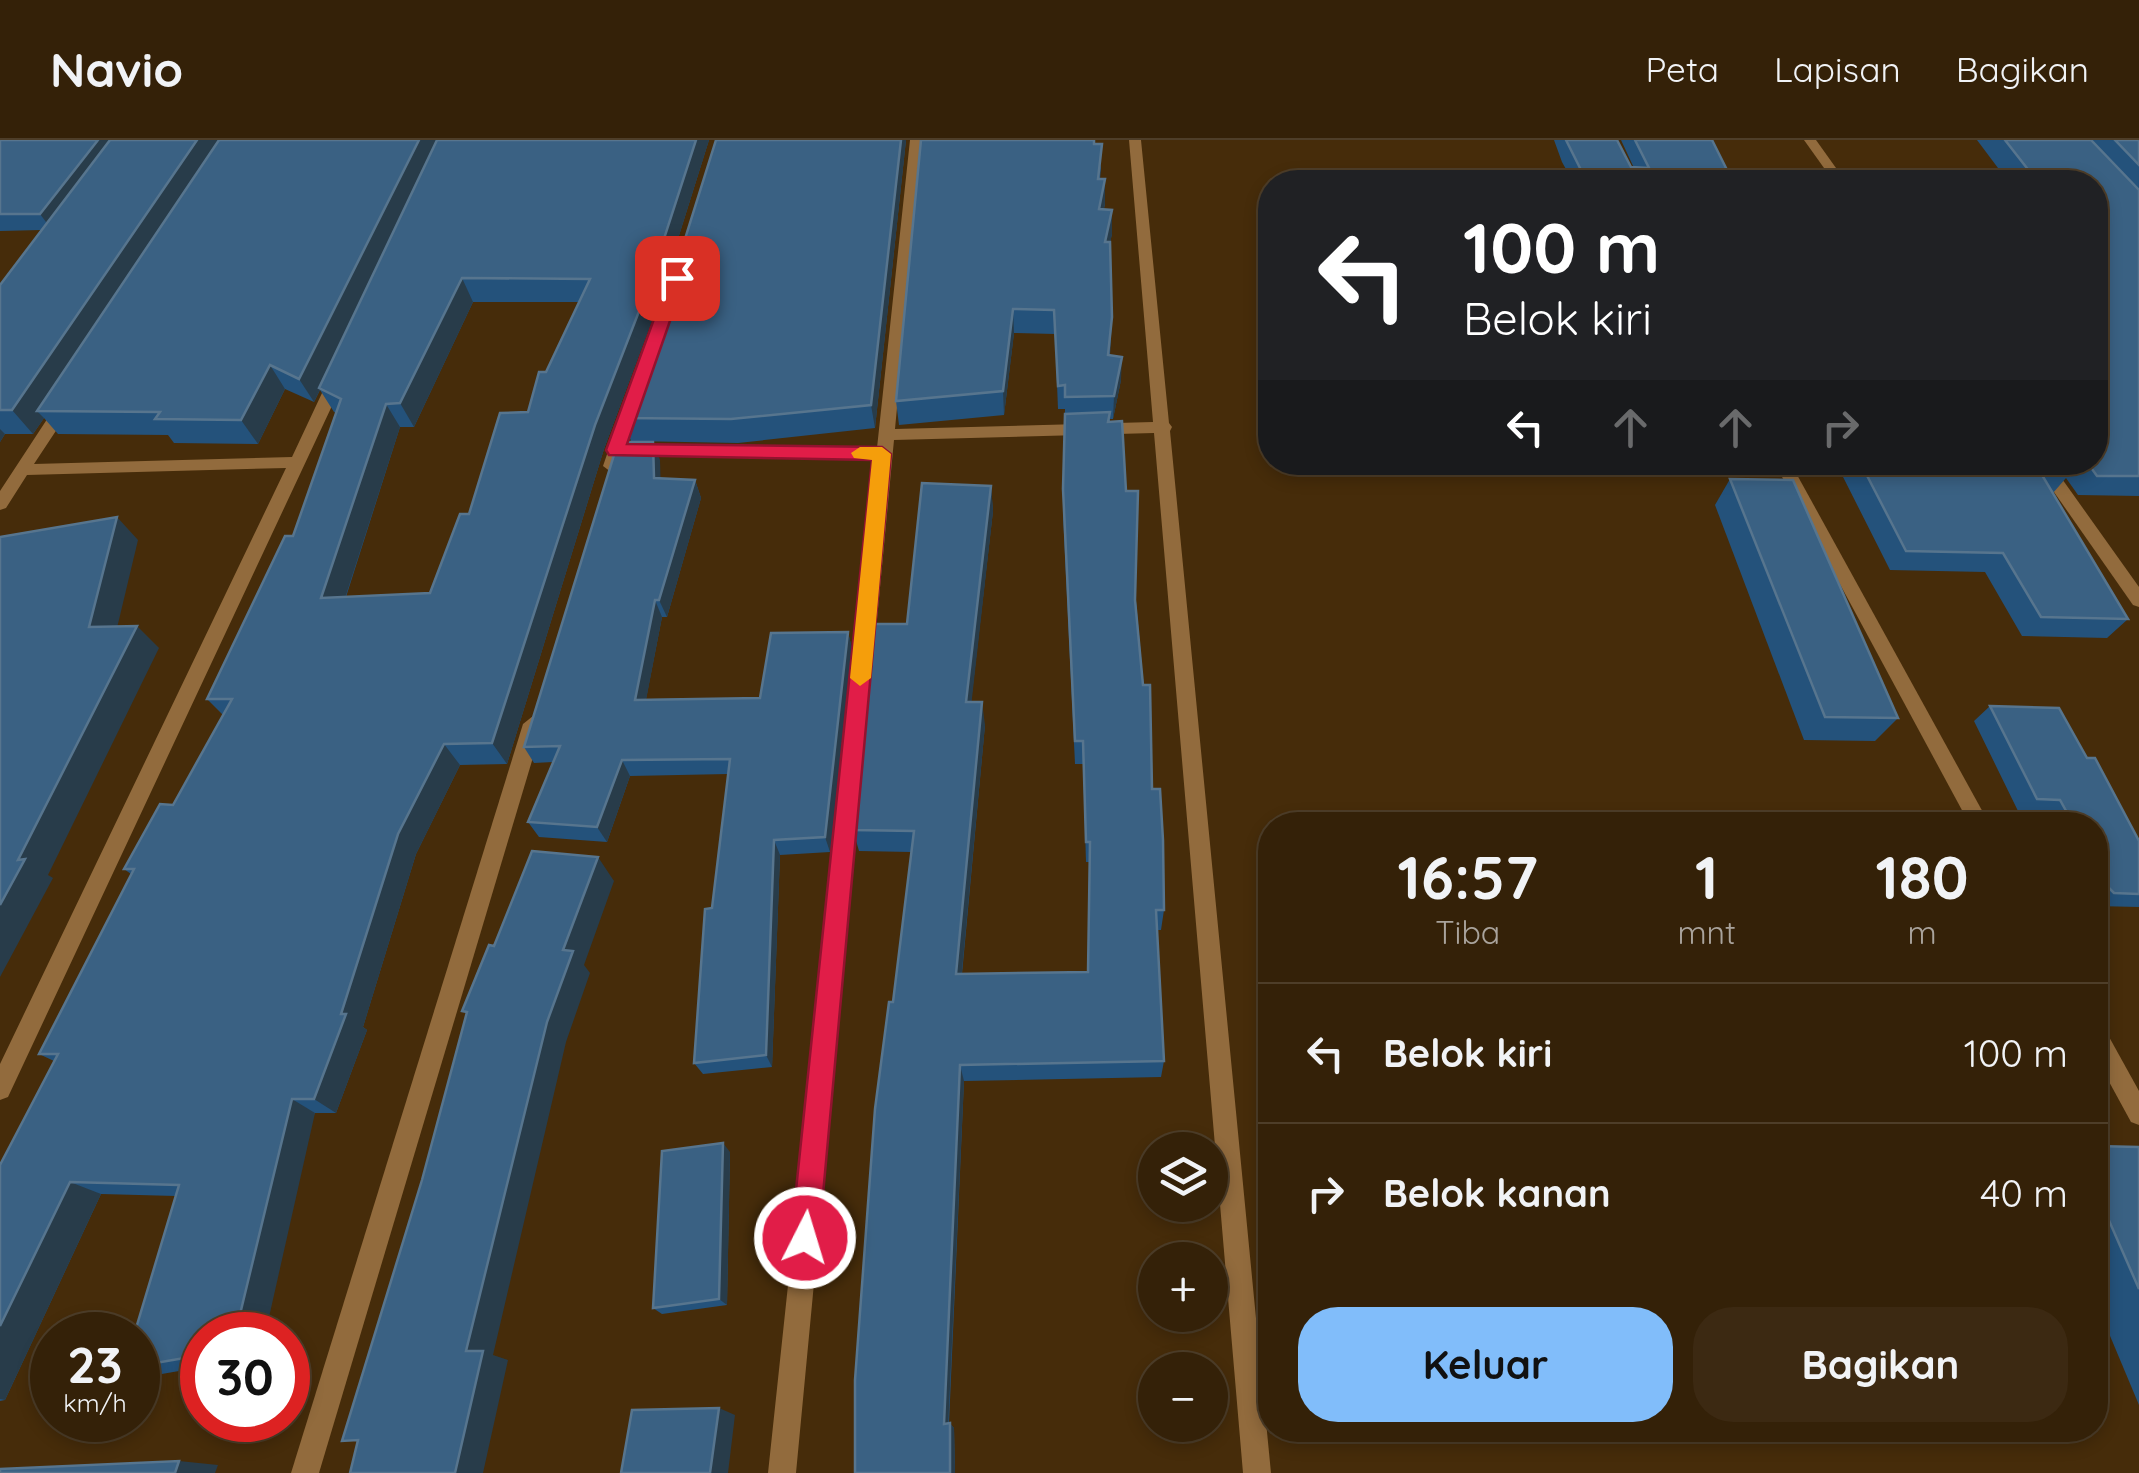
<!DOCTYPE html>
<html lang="id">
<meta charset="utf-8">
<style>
:root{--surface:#342108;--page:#3c2912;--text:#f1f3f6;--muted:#a9a39c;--line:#4e3e29;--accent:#81bdfa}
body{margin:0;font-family:Quicksand,sans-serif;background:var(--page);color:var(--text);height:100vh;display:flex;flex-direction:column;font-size:38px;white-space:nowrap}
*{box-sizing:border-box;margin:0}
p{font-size:32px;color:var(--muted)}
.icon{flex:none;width:55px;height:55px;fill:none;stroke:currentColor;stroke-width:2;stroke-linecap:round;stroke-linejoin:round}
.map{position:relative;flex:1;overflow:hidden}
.details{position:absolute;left:1258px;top:672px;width:850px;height:630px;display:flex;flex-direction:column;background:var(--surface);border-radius:40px;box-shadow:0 5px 15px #0003,0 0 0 2px var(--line)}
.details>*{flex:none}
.top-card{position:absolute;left:1258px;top:30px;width:850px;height:305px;border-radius:40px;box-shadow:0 5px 15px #0003,0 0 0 2px var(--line);background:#202124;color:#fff;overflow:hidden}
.fabs{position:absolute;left:1138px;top:992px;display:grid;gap:20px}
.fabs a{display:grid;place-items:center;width:90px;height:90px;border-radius:50%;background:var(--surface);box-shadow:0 5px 15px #0003,0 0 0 2px var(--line);font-size:50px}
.speed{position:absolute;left:30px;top:1172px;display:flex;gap:20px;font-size:50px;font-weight:700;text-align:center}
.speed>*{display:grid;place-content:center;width:130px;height:130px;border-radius:50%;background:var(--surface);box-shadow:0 5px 15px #0003,0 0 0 2px var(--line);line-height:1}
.speed small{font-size:25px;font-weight:400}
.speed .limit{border:15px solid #d22;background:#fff;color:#111}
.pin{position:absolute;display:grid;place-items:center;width:85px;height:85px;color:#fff;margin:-42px;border-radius:20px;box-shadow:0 5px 15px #0006}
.me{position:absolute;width:110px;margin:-55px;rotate:5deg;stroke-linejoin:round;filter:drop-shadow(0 0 8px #0008)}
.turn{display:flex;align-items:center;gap:35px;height:210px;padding:0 40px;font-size:45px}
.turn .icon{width:130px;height:130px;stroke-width:2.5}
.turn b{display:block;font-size:70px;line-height:85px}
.lanes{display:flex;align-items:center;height:95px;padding:0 40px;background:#0003;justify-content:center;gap:50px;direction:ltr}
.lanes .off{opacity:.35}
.eta{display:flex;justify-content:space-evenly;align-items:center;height:170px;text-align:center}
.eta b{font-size:60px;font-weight:700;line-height:70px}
.cta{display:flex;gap:20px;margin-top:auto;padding:20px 40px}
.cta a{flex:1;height:115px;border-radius:40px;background:var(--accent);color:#111;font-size:40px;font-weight:700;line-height:115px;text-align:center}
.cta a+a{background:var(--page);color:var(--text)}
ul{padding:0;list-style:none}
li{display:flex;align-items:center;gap:30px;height:140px;padding:0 40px;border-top:2px solid var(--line)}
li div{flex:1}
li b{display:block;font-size:38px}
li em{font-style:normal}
header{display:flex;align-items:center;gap:60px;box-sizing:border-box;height:140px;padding:0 50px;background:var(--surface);border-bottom:2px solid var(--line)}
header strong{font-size:48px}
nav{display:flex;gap:55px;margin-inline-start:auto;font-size:35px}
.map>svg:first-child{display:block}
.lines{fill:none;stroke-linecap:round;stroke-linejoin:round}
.minor{fill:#926b3d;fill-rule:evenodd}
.wall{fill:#24527b;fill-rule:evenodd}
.shaded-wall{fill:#283c4a}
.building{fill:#3a6183;stroke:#57758e;stroke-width:2.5;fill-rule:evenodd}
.route{fill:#e11d48;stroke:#92132f;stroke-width:2.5}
.slow{fill:#f59e0b}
</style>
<header>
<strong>Navio</strong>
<nav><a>Peta</a><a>Lapisan</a><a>Bagikan</a></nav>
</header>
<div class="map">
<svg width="2139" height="1333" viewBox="0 0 2139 1333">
<rect width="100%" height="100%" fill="#462c0a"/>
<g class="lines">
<g class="minor">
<path d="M910,0H922L895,289L1153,282L1129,0H1141L1169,283L1172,287L1170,291L1271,1333H1243L1154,293L894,300L796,1333H768L876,319L623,314L617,330L611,332L603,326L626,259L634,254L642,259L626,305L877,308Z"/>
<path d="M1804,0H1816L1846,42H1834Z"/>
<path d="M338,231L346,236L8,957L0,960V924L286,328L27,335L6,368L0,370V351L59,261L65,260L73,265L34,324L292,317L330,236Z"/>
<path d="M1774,322H1790L1990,685H1970Z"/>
<path d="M2033,322H2050L2139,447V467L2133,465Z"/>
<path d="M533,576L543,584L319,1333H291L523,584Z"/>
<path d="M2095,883L2103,886L2139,951V985L2131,982L2095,916Z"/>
</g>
</g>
<g class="wall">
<path d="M0,0H709L655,172L604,309L507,624L460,625L416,714L363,887L367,890L336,973H315L202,1195V1227L156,1235L138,1231V1195L176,1056L101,1054L5,1260L0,1261V1025L54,921L39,914L131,734L124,729L173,665L223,575L207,559L293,396L336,273L334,272L320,250L314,262L285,249L258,304L174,303L168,295L58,294L44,278L33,294H5L0,302V145L41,90L0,91ZM473,162H579L528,272L469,374L430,453L346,457L400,287H414Z"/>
<path d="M906,0L875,288L738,303L631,301L622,278L669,150Z"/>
<path d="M1554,0H1617L1631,27L1634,28L1621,0H1712L1733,42H1573L1562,22Z"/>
<path d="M1977,0H2139V356L2078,355L2066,338L2053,353L2128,479L2107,498L2022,496L1985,432L1890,430L1837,325L1829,329L1826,322H2095V42H1894L1901,31L2001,32Z"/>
<path d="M1095,4L1101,28L1100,39L1105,63L1104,69L1112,94L1110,102L1112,177L1110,215L1121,240L1113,279H1110V282L1126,351L1164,770L1161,790H1157L1164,921L1161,937L964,941L949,1283L954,1288L955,1333H855L893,862L911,712L859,711L853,690L907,484L991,346L993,371L971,562L985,585L962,834L1088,832L1089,722H1086L1083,624H1075L1063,374L1065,269H1058L1055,194L1014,193L1004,275L899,285L896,261Z"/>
<path d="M660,320V339L695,340L701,358L667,477H662L646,559L760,558L848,492L852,509L830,712L780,715L772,927L703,934L694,923L728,634L630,636L607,702L539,697L528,682L553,622L534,623L524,607Z"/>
<path d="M1730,339L1898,578L1875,601L1804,600L1715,365Z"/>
<path d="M1990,566L2087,618L2139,701V767L2095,766V685H2048L2043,674L2019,673L1974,581Z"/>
<path d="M2095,1006L2139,1007V1265L2095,1160Z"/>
<path d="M730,1012L727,1165L662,1174L653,1168Z"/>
</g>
<g class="shaded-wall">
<path d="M98,0H121L52,90L40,74Z"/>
<path d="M197,0H228L37,271L44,278L33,294L12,270Z"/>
<path d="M419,0H441L314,262L299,239Z"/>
<path d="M696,0H709L655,172L604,309L507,624L492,603L595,285Z"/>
<path d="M901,0H906L875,288L871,265Z"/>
<path d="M1105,39V63L1099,93V69Z"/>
<path d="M1112,70V94L1105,126V102Z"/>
<path d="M462,138L473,162L414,287L400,263Z"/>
<path d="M1013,169L1014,193L1004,275L1003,251Z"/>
<path d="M1122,217L1121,240L1113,279L1114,256Z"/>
<path d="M270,225L285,249L258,304L241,280Z"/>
<path d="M386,264L400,287L338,480L321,458Z"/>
<path d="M0,289L5,294L0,302Z"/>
<path d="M653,302L660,320L661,356L654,338Z"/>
<path d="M695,340L701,358L667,477L659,460Z"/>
<path d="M991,346L993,371L969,585L966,562Z"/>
<path d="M117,377L138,400L112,509L89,487Z"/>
<path d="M655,460L662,477L643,576L635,560Z"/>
<path d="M137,486L159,508L48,735L53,738L0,837V765L18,720Z"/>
<path d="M848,492L852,509L830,712L825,697Z"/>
<path d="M982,562L985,585L960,852L956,834Z"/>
<path d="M444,604L460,625L416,714L363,887L367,890L336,973L314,959L398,694Z"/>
<path d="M622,620L630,636L607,702L597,687Z"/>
<path d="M774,700L780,715L772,927L766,915Z"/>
<path d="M598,717L614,741L584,825L590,833L566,902L493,1215L508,1220L483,1333H455L466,1211L547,882L563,810Z"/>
<path d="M960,925L964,941L948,1289L944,1284Z"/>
<path d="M292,959L315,973L265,1195H235Z"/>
<path d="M723,1003L730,1012L727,1165L719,1159Z"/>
<path d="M70,1042L101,1054L5,1260L0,1259V1186Z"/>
<path d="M719,1268L735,1275L728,1333H710Z"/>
<path d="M950,1283L954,1288L955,1333H950Z"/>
<path d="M179,1321L218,1325L215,1333H175Z"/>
</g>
<g class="building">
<path d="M0,0H98L40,74H0Z"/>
<path d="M110,0H197L12,270H0V145Z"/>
<path d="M219,0H419L299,239L270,225L241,280L155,279L160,272L37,271Z"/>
<path d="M437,0H696L648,148L595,285L492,603L444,604L398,694L341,874H346L314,959H292L235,1195H202V1215L138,1226V1195H134L179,1045L70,1042L0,1186V1025L58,914H39L134,729H124L160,664L173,665L232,559H207L285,396H293L341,259L319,248ZM462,138L590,139L546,232H539L528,272L500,273L469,374H460L430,453L321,458L386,264L400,263Z"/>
<path d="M716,0H901L871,265L731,279L622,278L669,150Z"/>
<path d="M921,0H1094V4H1102L1098,39H1105L1099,69L1112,70L1105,102H1110L1112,177L1108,215L1122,217L1114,256L1065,257V245L1058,246L1054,170L1013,169L1003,251L896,261Z"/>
<path d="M1566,0H1617L1631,27L1649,28L1635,0H1712L1733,42H1587Z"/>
<path d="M2005,0H2091L2139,50V336H2097L2087,322H2095V42H1908L1901,31L2030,32Z"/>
<path d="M2115,0H2139V25Z"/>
<path d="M1110,272L1108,282L1122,281L1126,351H1138L1135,460L1143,545H1150L1152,649H1160L1163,700L1164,770H1156L1164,921L960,925L944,1284L950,1283V1333H855V1240L875,969L889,862H893L914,691L853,690L873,484H907L922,343L991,346L966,562H982L956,834L1088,832L1090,702H1086L1083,601H1075L1063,349L1065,274Z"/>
<path d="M618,302H653L654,338L695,340L659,460H655L635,560L760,558L771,493L848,492L825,697L774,700L766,915L694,923L705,769L712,768L730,619L622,620L597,687L528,682L560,606L524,607Z"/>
<path d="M1860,322H2062L2069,335H2042L2128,479L2041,477L2003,413L1906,411Z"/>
<path d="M1730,339L1793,340L1898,578L1825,577Z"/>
<path d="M117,377L89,487L137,486L18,720L25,719L0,765V397Z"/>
<path d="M1990,566L2059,568L2087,618H2095L2139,701V754L2114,753L2105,744L2095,726V685H2074L2060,660L2037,659Z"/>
<path d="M532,711L598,717L563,810L573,811L547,882L466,1211H483L455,1333H350L358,1300L342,1301L422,1040L467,872L462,871L489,805L494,806Z"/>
<path d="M723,1003L719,1159L653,1168L662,1011Z"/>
<path d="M2095,1006L2139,1007V1149L2107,1076H2100L2095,1065Z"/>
<path d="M719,1268L710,1333H621L632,1270Z"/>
<path d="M179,1321L175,1333H0V1329Z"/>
</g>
<path class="route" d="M677,133L685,138L627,304L882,307L891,314L819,1098L815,1108L805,1112L795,1108L791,1098L872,320L609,315L606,310L669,138Z"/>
<path class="slow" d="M882,307L891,314L871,538L860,546L850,538L872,320L854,318L851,313L860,307Z"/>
</svg>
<div class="fabs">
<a><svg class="icon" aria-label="layers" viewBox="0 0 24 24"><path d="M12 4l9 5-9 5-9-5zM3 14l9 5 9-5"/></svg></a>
<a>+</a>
<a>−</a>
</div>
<div class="speed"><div>23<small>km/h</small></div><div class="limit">30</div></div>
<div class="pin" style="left:677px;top:138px;background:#d93025"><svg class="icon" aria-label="arrive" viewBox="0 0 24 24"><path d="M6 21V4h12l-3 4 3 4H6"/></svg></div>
<svg class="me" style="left:805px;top:1098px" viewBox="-20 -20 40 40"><circle r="17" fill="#e11d48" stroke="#fff" stroke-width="3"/><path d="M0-11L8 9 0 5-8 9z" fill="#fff"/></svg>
<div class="top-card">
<div class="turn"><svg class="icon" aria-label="left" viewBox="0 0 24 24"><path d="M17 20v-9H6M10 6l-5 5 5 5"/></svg><div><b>100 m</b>Belok kiri</div></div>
<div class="lanes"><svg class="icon" aria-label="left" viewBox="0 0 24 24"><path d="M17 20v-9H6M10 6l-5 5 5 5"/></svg><svg class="icon off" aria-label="ahead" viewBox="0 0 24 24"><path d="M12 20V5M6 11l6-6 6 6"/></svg><svg class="icon off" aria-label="ahead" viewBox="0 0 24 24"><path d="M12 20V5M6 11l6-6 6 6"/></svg><svg class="icon off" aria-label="right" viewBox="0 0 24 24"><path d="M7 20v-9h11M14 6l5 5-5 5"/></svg></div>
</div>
<section class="details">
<div class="eta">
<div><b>16:57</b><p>Tiba</p></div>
<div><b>1</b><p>mnt</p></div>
<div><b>180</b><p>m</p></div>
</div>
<ul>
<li><svg class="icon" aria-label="left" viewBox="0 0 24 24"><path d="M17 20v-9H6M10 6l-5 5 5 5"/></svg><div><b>Belok kiri</b></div><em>100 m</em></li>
<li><svg class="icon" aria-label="right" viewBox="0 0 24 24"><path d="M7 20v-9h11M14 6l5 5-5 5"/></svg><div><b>Belok kanan</b></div><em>40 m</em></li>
</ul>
<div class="cta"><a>Keluar</a><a>Bagikan</a></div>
</section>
</div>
